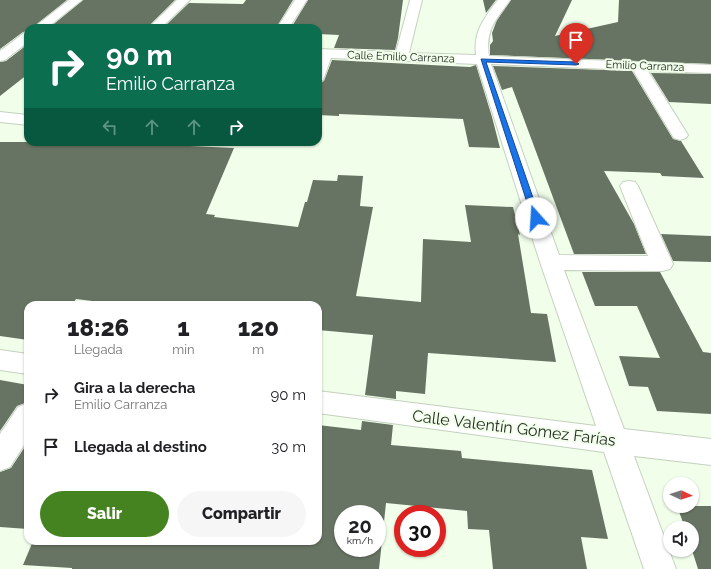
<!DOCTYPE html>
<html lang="es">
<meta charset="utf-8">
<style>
:root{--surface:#fff;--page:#f6f6f6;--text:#202124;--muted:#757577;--accent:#458321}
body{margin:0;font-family:Raleway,sans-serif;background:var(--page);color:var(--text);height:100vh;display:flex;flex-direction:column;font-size:15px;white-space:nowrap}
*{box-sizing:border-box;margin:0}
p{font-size:13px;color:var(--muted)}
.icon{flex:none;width:22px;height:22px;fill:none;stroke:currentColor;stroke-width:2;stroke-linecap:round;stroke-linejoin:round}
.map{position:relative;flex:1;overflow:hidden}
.panel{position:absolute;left:24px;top:301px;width:298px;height:244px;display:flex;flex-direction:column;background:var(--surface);border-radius:12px;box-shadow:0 1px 3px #0004}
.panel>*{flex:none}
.guide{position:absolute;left:24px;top:24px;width:298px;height:122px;border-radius:12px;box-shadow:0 1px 3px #0004;background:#0b6e4f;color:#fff;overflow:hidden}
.needle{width:26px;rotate:94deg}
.buttons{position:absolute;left:663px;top:477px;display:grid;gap:8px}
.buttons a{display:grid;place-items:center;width:36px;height:36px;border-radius:50%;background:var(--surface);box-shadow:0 1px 3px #0004;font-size:20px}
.speed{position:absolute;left:334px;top:505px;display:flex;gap:8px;font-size:20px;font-weight:700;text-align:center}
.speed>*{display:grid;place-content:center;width:52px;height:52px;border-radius:50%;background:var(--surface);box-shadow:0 1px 3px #0004;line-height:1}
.speed small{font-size:10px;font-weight:400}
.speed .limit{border:6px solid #d22;background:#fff;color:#111}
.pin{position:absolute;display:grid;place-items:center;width:34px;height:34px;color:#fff;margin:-41px -17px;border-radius:50% 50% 50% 0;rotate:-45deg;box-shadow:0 0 4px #0007}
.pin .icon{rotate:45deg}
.me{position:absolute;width:44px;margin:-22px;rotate:341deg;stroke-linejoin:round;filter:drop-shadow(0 0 3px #0008)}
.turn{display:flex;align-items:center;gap:14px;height:84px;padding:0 16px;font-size:18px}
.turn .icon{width:52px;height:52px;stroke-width:2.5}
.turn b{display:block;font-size:28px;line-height:34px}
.lanes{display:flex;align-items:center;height:38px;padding:0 16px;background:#0003;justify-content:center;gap:20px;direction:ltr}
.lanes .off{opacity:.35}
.eta{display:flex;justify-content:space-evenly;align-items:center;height:68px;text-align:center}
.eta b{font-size:24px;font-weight:800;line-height:28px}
.cta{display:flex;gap:8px;margin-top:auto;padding:8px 16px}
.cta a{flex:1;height:46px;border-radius:24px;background:var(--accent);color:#fff;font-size:16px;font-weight:800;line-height:46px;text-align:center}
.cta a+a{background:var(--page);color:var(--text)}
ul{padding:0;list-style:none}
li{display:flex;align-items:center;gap:12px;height:52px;padding:0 16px}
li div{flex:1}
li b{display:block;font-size:15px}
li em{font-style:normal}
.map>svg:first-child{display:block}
.building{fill:#687463;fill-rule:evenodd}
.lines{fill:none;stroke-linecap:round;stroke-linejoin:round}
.minor-casing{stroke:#c4d1bf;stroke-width:2}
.minor{fill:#fff;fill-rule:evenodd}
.route{fill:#1a73e8;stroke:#114b97}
.labels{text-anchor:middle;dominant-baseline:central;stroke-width:4;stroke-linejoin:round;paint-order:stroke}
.far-street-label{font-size:11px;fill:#252a23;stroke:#f0feea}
.near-street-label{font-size:16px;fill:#252a23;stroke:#f0feea}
</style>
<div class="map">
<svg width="711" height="569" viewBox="0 0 711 569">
<rect width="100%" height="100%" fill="#f0feea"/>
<g class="building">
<path d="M0,0H67L32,28H28V31L23,32L0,49Z"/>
<path d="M83,0H175L147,28H49Z"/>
<path d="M246,0H293L276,28H163L189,3L243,4Z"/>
<path d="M308,0H403L398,38L395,50L334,48L339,35L318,34V28H291Z"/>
<path d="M483,0H496L486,13Z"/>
<path d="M511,0H572L555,36L618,22L619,0H711V64L490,55V45L493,41L492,33L497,20Z"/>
<path d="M28,44V74L0,96V62L6,61Z"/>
<path d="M332,60L470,67L476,65L492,117L500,148L469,147L463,119L339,114V116L318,115V91L322,82L324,81Z"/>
<path d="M493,66L632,71L673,139L681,141L704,178L662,176L660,173L604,171L634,224L646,254H574L512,87L502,90Z"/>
<path d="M651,73L711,74V104L669,102Z"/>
<path d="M0,142H102L234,148L206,214L215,215L214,217L298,227L305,202H307L313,180L337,181L338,175L363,176L360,206L373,207L356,296L421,302L423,239L471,242L465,205L513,207L520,235L518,234L531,313L547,314L556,362L428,353L425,394L396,391V399L365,395L373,335L318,330V305H125L76,299L72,305H28V340L0,336Z"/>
<path d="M661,234L711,236V262L673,261Z"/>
<path d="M582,272H660L703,352L711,353V414L657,411L648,387L629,386L619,356L660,358L637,306H595Z"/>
<path d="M0,380L28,385V402L17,406L0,431Z"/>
<path d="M362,421L393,425L391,445L461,451L462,458L592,470L608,539L581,537L587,569H493L489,530L468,529L467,511L386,503L379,569H72V568L23,565L33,541H318V425L361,430ZM343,514H377V548H343Z"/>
<path d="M28,442V529L0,527V472L11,468Z"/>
<path d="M677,506H711V569H698L692,550V528H685Z"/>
</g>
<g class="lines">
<g class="minor-casing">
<g id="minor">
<path d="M69,0H82L47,28H33Z"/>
<path d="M177,0H190L161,28H148Z"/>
<path d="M295,0H307L289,28H277Z"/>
<path d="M410,0H422L409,53L476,55C473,32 484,18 498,0H510C496,20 485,30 489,56L711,65V73L648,71L688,135L686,138L680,140L674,138L672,135L633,70L491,64L559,255L648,256L620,186L623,182L629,181L635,182L638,186L673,264L670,269L662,271L564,270L624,429L711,439V465L634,456L676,569H644L604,452L318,413V391L596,426L540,262L477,64L331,58L323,80L318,81V49L396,52Z"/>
<path d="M28,32V42L5,60L0,61V51L24,33Z"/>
<path d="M0,112L28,115V125L0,122Z"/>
<path d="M0,350L28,354V374L0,370Z"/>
<path d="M28,403V439L10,467L0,471V434L18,407Z"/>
</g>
</g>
<use href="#minor" class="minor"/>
</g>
<path class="route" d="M481,59L576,62L579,64L576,65L486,62L540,218L539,220L536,221L532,218Z"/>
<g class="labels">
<g class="far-street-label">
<text transform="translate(401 57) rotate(2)">Calle Emilio Carranza</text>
<text transform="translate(645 66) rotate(2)">Emilio Carranza</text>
</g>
<g class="near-street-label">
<text transform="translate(514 428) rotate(7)">Calle Valentín Gómez Farías</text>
</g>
</g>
</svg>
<div class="buttons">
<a><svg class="needle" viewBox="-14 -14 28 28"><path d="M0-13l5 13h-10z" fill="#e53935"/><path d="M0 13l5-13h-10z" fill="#757577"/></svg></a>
<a><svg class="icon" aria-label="sound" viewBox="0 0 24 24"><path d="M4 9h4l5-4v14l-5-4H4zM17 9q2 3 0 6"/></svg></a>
</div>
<div class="speed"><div>20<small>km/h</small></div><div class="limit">30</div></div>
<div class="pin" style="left:576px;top:64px;background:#d93025"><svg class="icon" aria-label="arrive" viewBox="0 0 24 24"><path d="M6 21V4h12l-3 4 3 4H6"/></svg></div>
<svg class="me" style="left:536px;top:218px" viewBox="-20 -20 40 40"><circle r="19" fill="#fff"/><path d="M0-13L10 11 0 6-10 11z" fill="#1a73e8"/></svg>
<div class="guide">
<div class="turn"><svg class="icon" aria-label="right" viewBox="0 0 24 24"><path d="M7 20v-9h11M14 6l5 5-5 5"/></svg><div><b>90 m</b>Emilio Carranza</div></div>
<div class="lanes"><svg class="icon off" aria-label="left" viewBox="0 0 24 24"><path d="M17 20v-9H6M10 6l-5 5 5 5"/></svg><svg class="icon off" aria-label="ahead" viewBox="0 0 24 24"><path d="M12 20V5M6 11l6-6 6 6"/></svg><svg class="icon off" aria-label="ahead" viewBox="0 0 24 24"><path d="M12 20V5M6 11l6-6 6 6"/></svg><svg class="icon" aria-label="right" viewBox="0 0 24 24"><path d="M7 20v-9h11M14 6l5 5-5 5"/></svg></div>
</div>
<section class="panel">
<div class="eta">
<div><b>18:26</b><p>Llegada</p></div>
<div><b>1</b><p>min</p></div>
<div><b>120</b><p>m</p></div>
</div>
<ul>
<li><svg class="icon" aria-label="right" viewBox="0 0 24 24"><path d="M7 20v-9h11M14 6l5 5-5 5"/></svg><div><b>Gira a la derecha</b><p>Emilio Carranza</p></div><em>90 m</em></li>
<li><svg class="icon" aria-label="arrive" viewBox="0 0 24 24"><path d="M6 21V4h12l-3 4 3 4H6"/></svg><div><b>Llegada al destino</b></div><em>30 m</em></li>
</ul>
<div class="cta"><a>Salir</a><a>Compartir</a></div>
</section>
</div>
